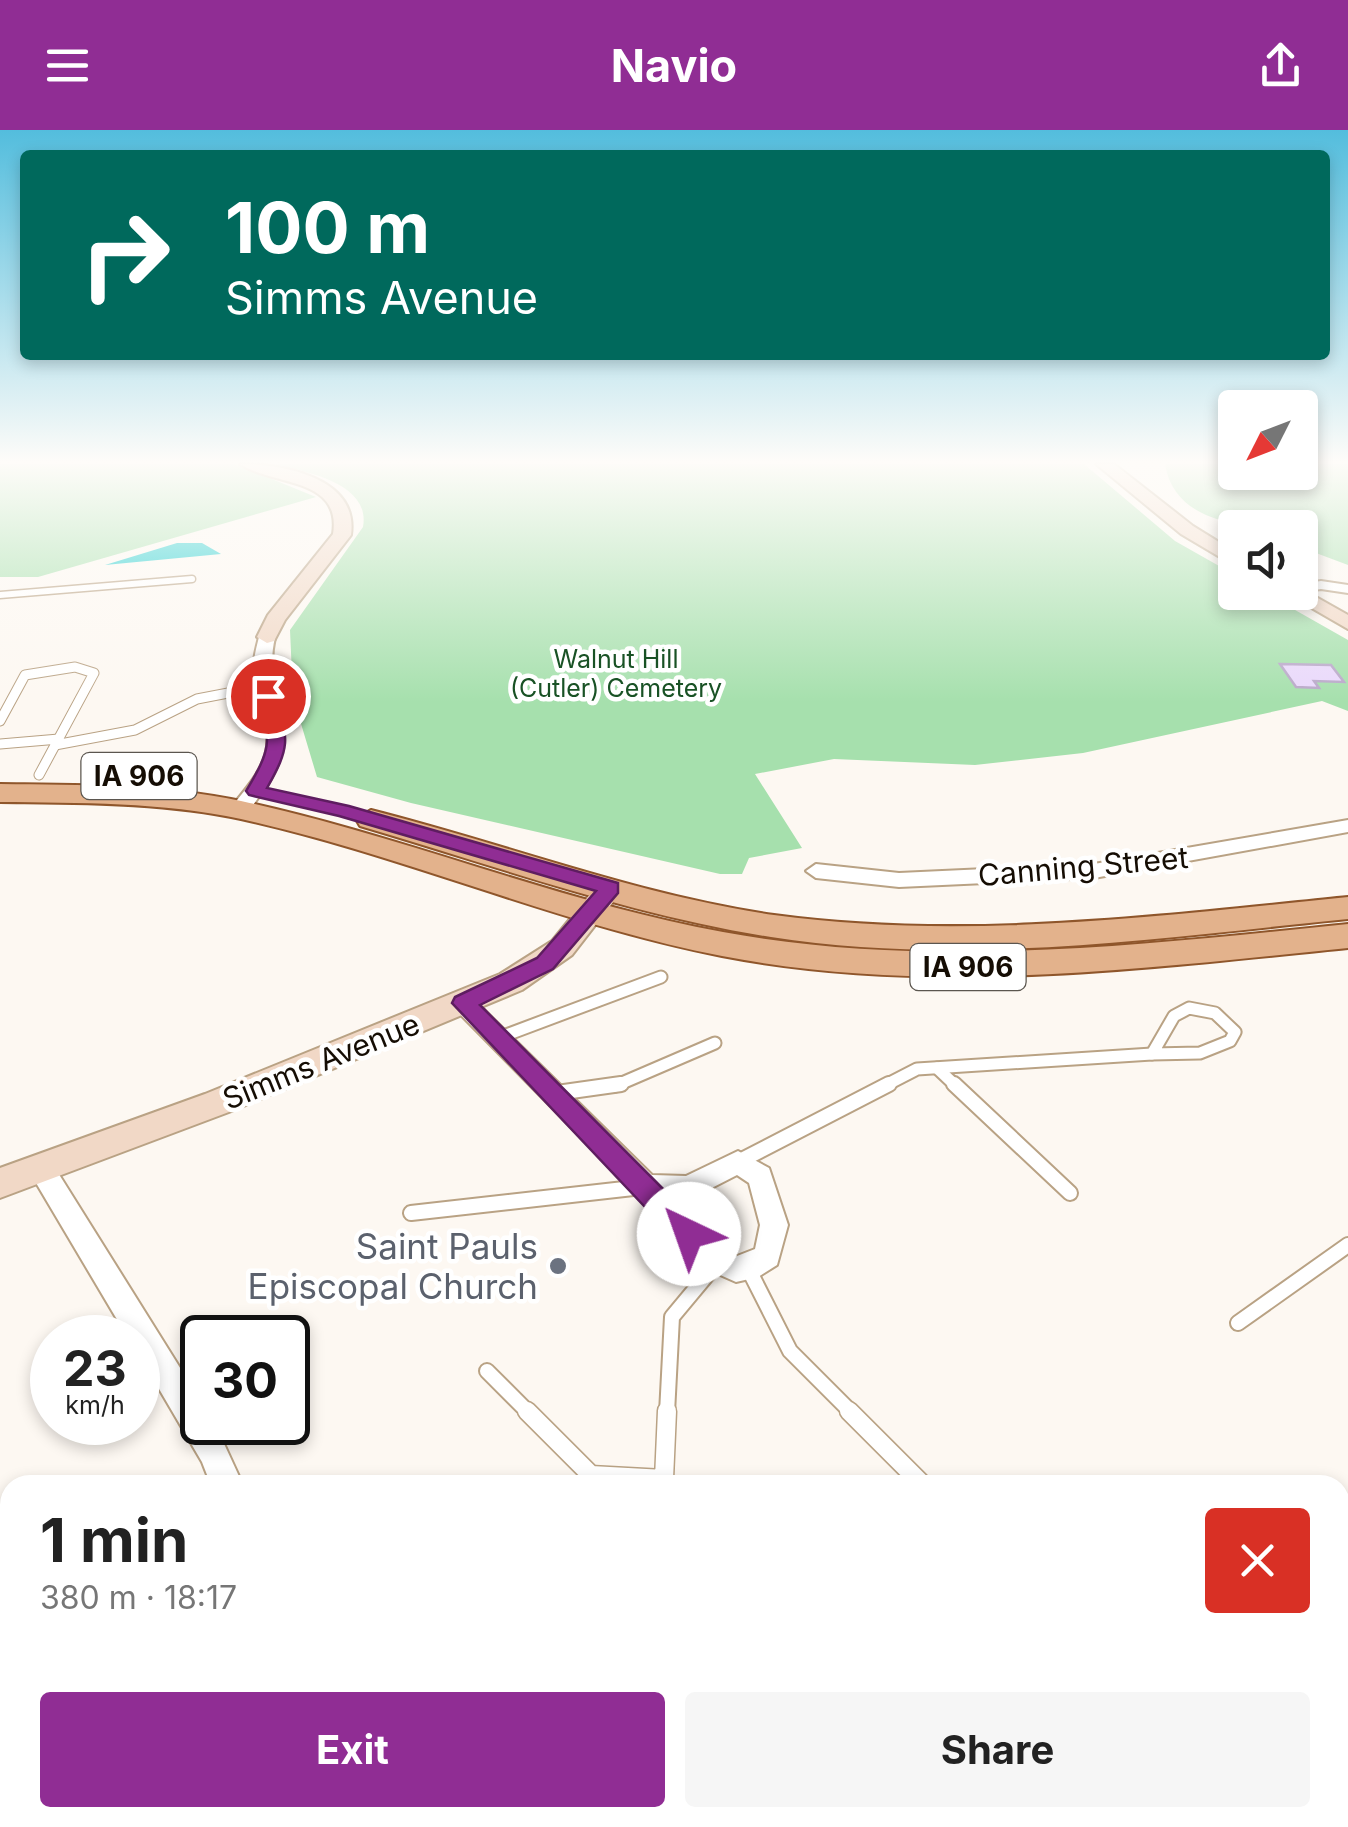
<!DOCTYPE html>
<meta charset="utf-8">
<style>
:root{--surface:#fff;--page:#f6f6f6;--text:#222;--muted:#767676;--accent:#902d94}
body{margin:0;font-family:Inter,sans-serif;background:var(--page);color:var(--text);height:100vh;display:flex;flex-direction:column;font-size:38px;white-space:nowrap}
*{box-sizing:border-box;margin:0}
p{font-size:32px;color:var(--muted)}
.icon{flex:none;width:55px;height:55px;fill:none;stroke:currentColor;stroke-width:2;stroke-linecap:round;stroke-linejoin:round}
.map{position:relative;flex:1;overflow:hidden}
.sheet{position:absolute;left:0px;top:1345px;width:1350px;height:352px;display:flex;flex-direction:column;background:var(--surface);border-radius:30px 30px 0 0;box-shadow:0 5px 15px #0003}
.sheet>*{flex:none}
.hud{position:absolute;left:20px;top:20px;width:1310px;height:210px;border-radius:10px;box-shadow:0 5px 15px #0003;background:#00695c;color:#fff;overflow:hidden}
.needle{width:65px;rotate:228deg}
.buttons{position:absolute;left:1218px;top:260px;display:grid;gap:20px}
.buttons a{display:grid;place-items:center;width:100px;height:100px;border-radius:10px;background:var(--surface);box-shadow:0 5px 15px #0003;font-size:50px}
.speed{position:absolute;left:30px;top:1185px;display:flex;gap:20px;font-size:50px;font-weight:700;text-align:center}
.speed>*{display:grid;place-content:center;width:130px;height:130px;border-radius:50%;background:var(--surface);box-shadow:0 5px 15px #0003;line-height:1}
.speed small{font-size:25px;font-weight:400}
.speed .limit{border:5px solid #111;border-radius:15px;background:#fff;color:#111}
.pin{position:absolute;display:grid;place-items:center;width:85px;height:85px;color:#fff;margin:-42px;border:5px solid #fff;border-radius:50%;box-shadow:0 2px 10px #0007}
.me{position:absolute;width:110px;margin:-55px;rotate:318deg;stroke-linejoin:round;filter:drop-shadow(0 0 8px #0008)}
.turn{display:flex;align-items:center;gap:35px;height:210px;padding:0 40px;font-size:45px}
.turn .icon{width:130px;height:130px;stroke-width:2.5}
.turn b{display:block;font-size:70px;line-height:85px}
.round{display:grid;place-items:center;flex:none;width:105px;height:105px;border-radius:10px;background:var(--page)}
.head{display:flex;align-items:center;justify-content:space-between;height:170px;padding:0 40px}
h1{font-size:60px;font-weight:700;line-height:75px}
.button{display:flex;gap:20px;margin-top:auto;padding:20px 40px}
.button a{flex:1;height:115px;border-radius:10px;background:var(--accent);color:#fff;font-size:40px;font-weight:700;line-height:115px;text-align:center}
.button a+a{background:var(--page);color:var(--text)}
header{display:flex;justify-content:space-between;align-items:center;height:130px;padding:0 40px;background:var(--accent);color:#fff;font-size:45px;font-weight:700}
.map>svg:first-child{display:block}
.green{fill:#a6e0ad}
.water{fill:#13cbcd}
.building{fill:#e9d8fb;stroke:#b9a8c9;stroke-width:2.5}
.lines{fill:none;stroke-linecap:round;stroke-linejoin:round}
.lane-far4-casing{stroke:#b9a284;stroke-width:9}
.lane-far3-casing{stroke:#b9a284;stroke-width:11}
.lane-far2-casing{stroke:#b9a284;stroke-width:15}
.lane-far1-casing{stroke:#b9a284;stroke-width:18}
.lane-casing{stroke:#b9a284;stroke-width:21}
.street-casing{stroke:#b9a284;stroke-width:4}
.secondary-casing{stroke:#b9a284;stroke-width:4}
.primary-casing{stroke:#8f562b;stroke-width:4}
.lane-far4{stroke:#fff;stroke-width:6}
.lane-far3{stroke:#fff;stroke-width:9}
.lane-far2{stroke:#fff;stroke-width:11}
.lane-far1{stroke:#fff;stroke-width:14}
.lane{stroke:#fff;stroke-width:18}
.street{fill:#fff;fill-rule:evenodd}
.secondary{fill:#f1d8c6;fill-rule:evenodd}
.primary{fill:#e3b28c;fill-rule:evenodd}
.route{fill:#902d94;stroke:#5e1d60;stroke-width:2.5}
.worship-dot{fill:#6b7280;stroke:#fff;stroke-width:4}
.labels{text-anchor:middle;dominant-baseline:central;stroke-width:9;stroke-linejoin:round;paint-order:stroke}
.far-park-label{font-size:25px;fill:#195225;stroke:#fff}
.shield{fill:#fff;stroke:#5b564f;stroke-width:2.5}
.shield-label{font-size:28px;font-weight:bold;fill:#150d04}
.street-label{font-size:30px;fill:#150d04;stroke:#fff}
.near-worship-label{font-size:35px;fill:#5b616d;stroke:#fff;text-anchor:end}
</style>
<header><svg class="icon" aria-label="menu" viewBox="0 0 24 24"><path d="M4 6h16M4 12h16M4 18h16"/></svg>Navio<svg class="icon" aria-label="share" viewBox="0 0 24 24"><path d="M12 15V3M7 8l5-5 5 5M5 13v7h14v-7"/></svg></header>
<div class="map">
<svg width="1348" height="1697" viewBox="0 0 1348 1697">
<rect width="100%" height="100%" fill="#fdf8f2"/>
<g class="green">
<path d="M0,334H235L316,367L38,447H0Z"/>
<path d="M275,334H1084L1175,411L1235,445V462L1265,463L1348,510V581L1322,571L1083,623L975,635L834,629L755,644L802,718L749,728L742,744H720L411,673L317,647L293,567L290,500L363,397C371,353 306,342 275,334Z"/>
<path d="M1165,334H1235V342H1300V334H1348V435L1300,417V398C1250,398 1175,396 1165,334Z"/>
</g>
<path class="water" d="M177,413H202L221,424L105,435Z"/>
<path class="building" d="M1280,534L1331,535L1344,552L1314,551L1319,558L1296,557Z"/>
<g class="lines">
<g class="lane-far4-casing">
<path id="lane-far4" d="M0,465L192,449"/>
</g>
<g class="lane-far3-casing">
<g id="lane-far3">
<path d="M0,591L25,545L75,537L94,543L39,645"/>
<path d="M0,614L59,609"/>
<path d="M55,615L135,600L197,569L264,556"/>
</g>
</g>
<g class="lane-far2-casing">
<g id="lane-far2">
<path d="M1189,878L1215,883L1235,902L1230,911L1200,923L1152,924L1174,886Z"/>
<path d="M498,908L661,847"/>
<path d="M937,938L956,956"/>
<path d="M615,956L715,913"/>
<path d="M884,956L917,939L1152,924"/>
</g>
</g>
<g class="lane-far1-casing">
<g id="lane-far1">
<path d="M954,954L1070,1063"/>
<path d="M557,963L621,954"/>
<path d="M738,1032L889,954"/>
<path d="M411,1083L642,1057"/>
<path d="M748,1138L790,1221L852,1283"/>
<path d="M1238,1193L1348,1115"/>
<path d="M487,1241L529,1283"/>
<path d="M667,1283L672,1187L717,1133"/>
</g>
</g>
<g class="lane-casing">
<g id="lane">
<path d="M527,1281L591,1345L664,1349L667,1281"/>
<path d="M849,1281L923,1355"/>
<path d="M1240,1688L1250,1697"/>
</g>
</g>
<g class="street-casing">
<g id="street">
<path d="M1321,451L1348,455V463L1321,459L1300,462V454Z"/>
<path d="M267,502L275,507C260,574 310,600 261,664C254,673 250,682 239,686L229,680C242,663 258,647 265,626C273,600 260,579 255,555C251,538 255,523 259,507Z"/>
<path d="M1348,690V702L1094,748L899,757L816,748L806,741L816,734L899,743L1094,734Z"/>
<path d="M463,865L471,867L652,1045L686,1046L738,1021L769,1038L788,1095L777,1135L758,1147L736,1152L700,1136L637,1064L455,879L452,873L455,867ZM737,1045L749,1053L760,1095L755,1119L737,1126L720,1118L674,1068L698,1065Z"/>
<path d="M41,1027L50,1030L202,1273V1292H214L243,1355H211L202,1332L138,1223V1208H128L32,1046L28,1038L32,1030Z"/>
<path d="M23,1688H70L66,1697H19Z"/>
</g>
</g>
<g class="secondary-casing">
<g id="secondary">
<path d="M240,334C284,334 359,348 351,405L285,490L274,511L267,513L257,507L268,485L333,404C342,347 273,356 240,334Z"/>
<path d="M1096,334H1114L1193,396L1235,422V436L1181,404Z"/>
<path d="M1300,458L1348,485V499L1284,462H1300Z"/>
<path d="M610,749L624,758L572,825L522,860L229,982L0,1068V1038L205,964L500,844L552,811L600,752Z"/>
</g>
</g>
<g class="primary-casing">
<g id="primary">
<path d="M0,654C80,655 162,654 241,671C404,706 559,772 723,802C930,840 1140,815 1348,794V818C1140,839 929,866 722,826C558,794 404,725 241,689C162,672 80,673 0,672Z"/>
<path d="M371,680C506,714 636,765 774,785C965,811 1157,786 1348,767V789C1157,808 963,837 771,807C631,785 496,736 360,696L356,689Z"/>
</g>
</g>
<use href="#lane-far4" class="lane-far4"/>
<use href="#lane-far3" class="lane-far3"/>
<use href="#lane-far2" class="lane-far2"/>
<use href="#lane-far1" class="lane-far1"/>
<use href="#lane" class="lane"/>
<use href="#street" class="street"/>
<use href="#secondary" class="secondary"/>
<use href="#primary" class="primary"/>
</g>
<linearGradient id="sky" x2="0" y2="1"><stop stop-color="#53bddd"/><stop offset="0.58" stop-color="#fefcf9"/><stop offset="1" stop-color="#fefcf9" stop-opacity="0"/></linearGradient>
<rect width="1348" height="572" fill="url(#sky)"/>
<path class="route" d="M268,561L276,566C289,611 290,617 267,658L349,676L618,753V763L553,839L480,875L699,1095L703,1104L699,1113L689,1116L679,1113L452,873L455,867L537,828L596,761L339,686L249,665L246,661C271,619 271,614 260,566Z"/>
<circle class="worship-dot" cx="558" cy="1136" r="10"/>
<g class="labels">
<g class="far-park-label">
<text x="616" y="529">Walnut Hill<tspan x="616" dy="29">(Cutler) Cemetery</tspan></text>
</g>
<g class="shield">
<rect x="81.5" y="623" width="115" height="46" rx="8"/>
<rect x="910.5" y="814" width="115" height="46" rx="8"/>
</g>
<g class="shield-label">
<text x="139" y="646">IA 906</text>
<text x="968" y="837">IA 906</text>
</g>
<g class="street-label">
<text transform="translate(1083 736) rotate(-5)">Canning Street</text>
<text transform="translate(321 931) rotate(-22)">Simms Avenue</text>
</g>
<g class="near-worship-label">
<text x="538" y="1116">Saint Pauls<tspan x="538" dy="40">Episcopal Church</tspan></text>
</g>
</g>
</svg>
<div class="buttons">
<a><svg class="needle" viewBox="-14 -14 28 28"><path d="M0-13l5 13h-10z" fill="#e53935"/><path d="M0 13l5-13h-10z" fill="#767676"/></svg></a>
<a><svg class="icon" aria-label="sound" viewBox="0 0 24 24"><path d="M4 9h4l5-4v14l-5-4H4zM17 9q2 3 0 6"/></svg></a>
</div>
<div class="speed"><div>23<small>km/h</small></div><div class="limit">30</div></div>
<div class="pin" style="left:268px;top:566px;background:#d93025"><svg class="icon" aria-label="arrive" viewBox="0 0 24 24"><path d="M6 21V4h12l-3 4 3 4H6"/></svg></div>
<svg class="me" style="left:689px;top:1104px" viewBox="-20 -20 40 40"><circle r="19" fill="#fff"/><path d="M0-13L10 11 0 6-10 11z" fill="#902d94"/></svg>
<div class="hud">
<div class="turn"><svg class="icon" aria-label="right" viewBox="0 0 24 24"><path d="M7 20v-9h11M14 6l5 5-5 5"/></svg><div><b>100 m</b>Simms Avenue</div></div>
</div>
<section class="sheet">
<div class="head"><div><h1>1 min</h1><p>380 m · 18:17</p></div><a class="round" style="background:#d93025;color:#fff"><svg class="icon" aria-label="close" viewBox="0 0 24 24"><path d="M6 6l12 12M18 6L6 18"/></svg></a></div>
<div class="button"><a>Exit</a><a>Share</a></div>
</section>
</div>
